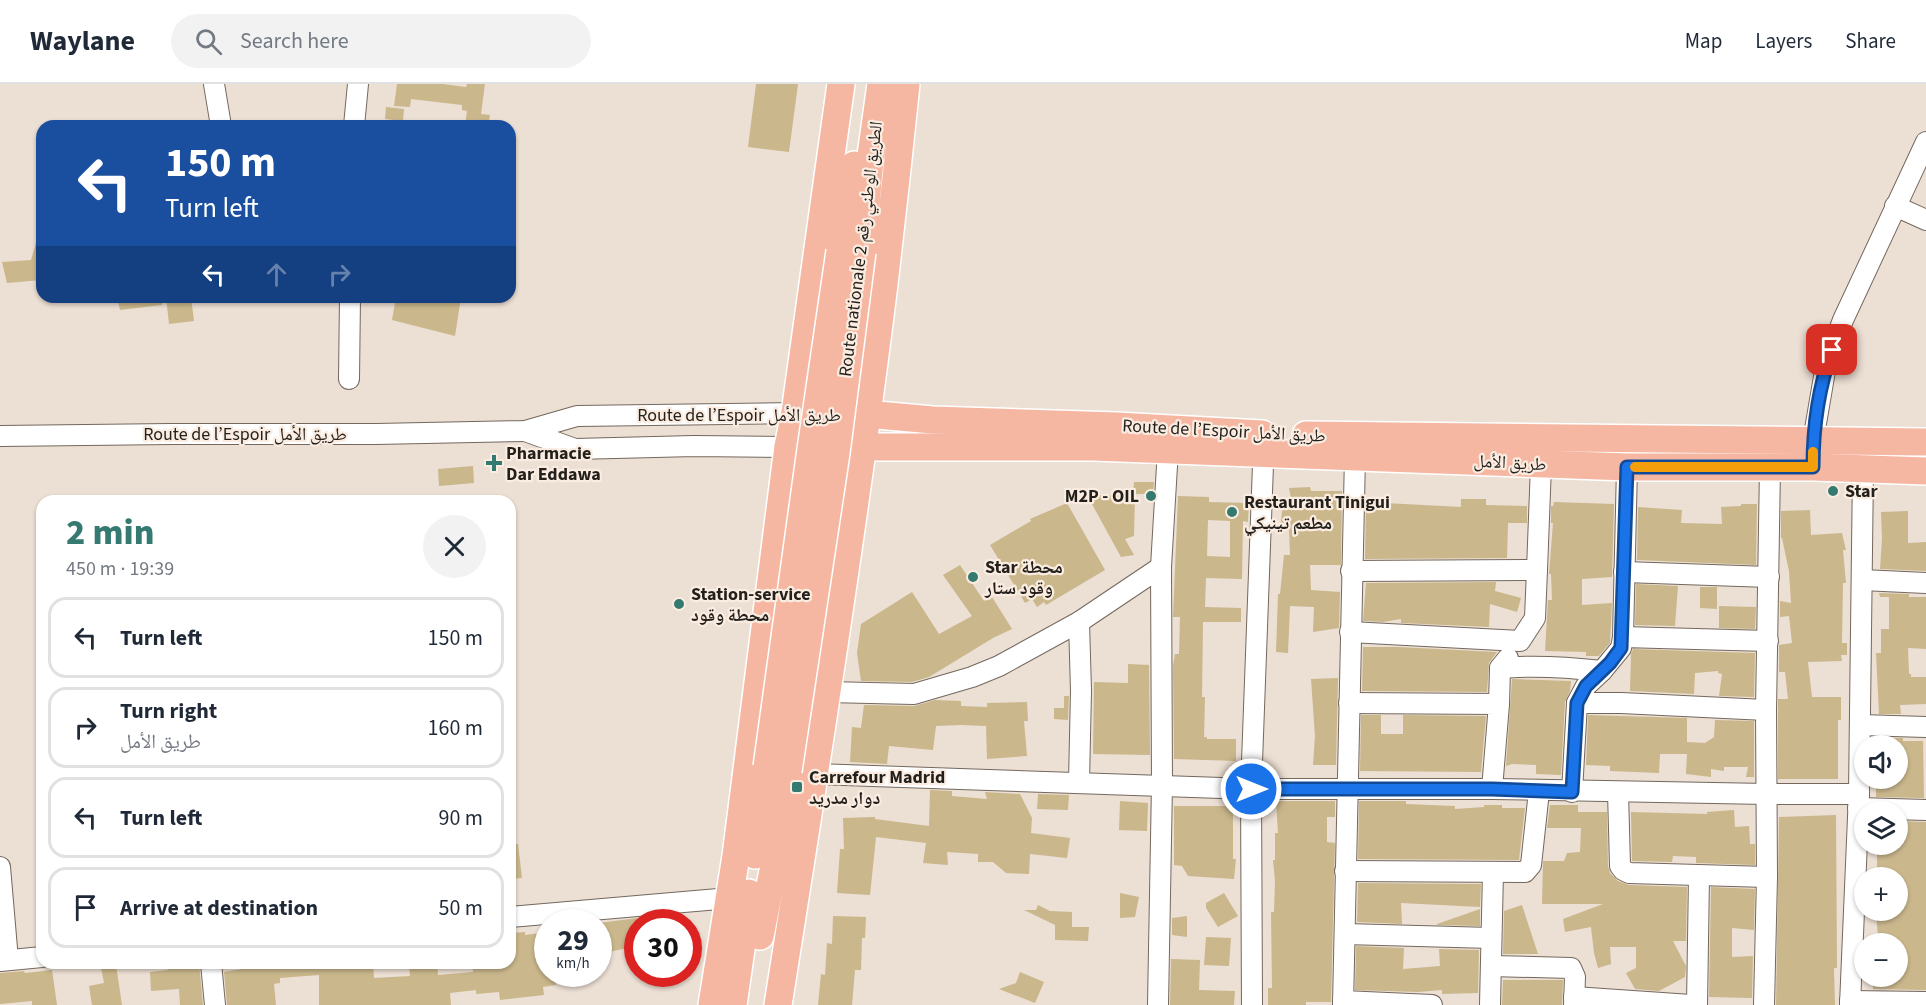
<!DOCTYPE html>
<meta charset="utf-8">
<style>
:root{--surface:#fff;--page:#f2f2f3;--text:#1f2937;--muted:#747a83;--line:#e0e1e3;--accent:#357a70}
body{margin:0;font-family:"Source Sans 3","Noto Naskh Arabic",sans-serif;background:var(--page);color:var(--text);height:100vh;display:flex;flex-direction:column;font-size:22px;white-space:nowrap}
*{box-sizing:border-box;margin:0}
p{font-size:20px;color:var(--muted)}
.icon{flex:none;width:33px;height:33px;fill:none;stroke:currentColor;stroke-width:2;stroke-linecap:round;stroke-linejoin:round}
.map{position:relative;flex:1;overflow:hidden}
.sheet{position:absolute;left:36px;top:411px;width:480px;height:474px;display:flex;flex-direction:column;background:var(--surface);border-radius:18px;box-shadow:0 2px 4px #0004}
.sheet>*{flex:none}
.banner{position:absolute;left:36px;top:36px;width:480px;height:183px;border-radius:18px;box-shadow:0 2px 4px #0004;background:#1a4fa0;color:#fff;overflow:hidden}
.tools{position:absolute;left:1854px;top:651px;display:grid;gap:12px}
.tools a{display:grid;place-items:center;width:54px;height:54px;border-radius:50%;background:var(--surface);box-shadow:0 2px 4px #0004;font-size:30px}
.speed{position:absolute;left:534px;top:825px;display:flex;gap:12px;font-size:30px;font-weight:700;text-align:center}
.speed>*{display:grid;place-content:center;width:78px;height:78px;border-radius:50%;background:var(--surface);box-shadow:0 2px 4px #0004;line-height:1}
.speed small{font-size:15px;font-weight:400}
.speed .limit{border:9px solid #d22;background:#fff;color:#111}
.pin{position:absolute;display:grid;place-items:center;width:51px;height:51px;color:#fff;margin:-26px;border-radius:12px;box-shadow:0 3px 9px #0006}
.me{position:absolute;width:66px;margin:-33px;rotate:90deg;stroke-linejoin:round;filter:drop-shadow(0 0 4px #0008)}
.turn{display:flex;align-items:center;gap:21px;height:126px;padding:0 30px;font-size:27px}
.turn .icon{width:78px;height:78px;stroke-width:2.5}
.turn b{display:block;font-size:42px;line-height:51px}
.lanes{display:flex;align-items:center;height:57px;padding:0 30px;background:#0003;justify-content:center;gap:30px;direction:ltr}
.lanes .off{opacity:.35}
.round{display:grid;place-items:center;flex:none;width:63px;height:63px;border-radius:32px;background:var(--page)}
.overview{display:flex;align-items:center;justify-content:space-between;height:102px;padding:0 30px}
h1{font-size:36px;font-weight:800;line-height:45px;color:var(--accent)}
ul{padding:0;list-style:none}
li{display:flex;align-items:center;gap:18px;height:81px;margin:0 12px 9px;padding:0 18px;border:3px solid var(--line);border-radius:18px}
li div{flex:1}
li b{display:block;font-size:22px}
li em{font-style:normal}
header{display:flex;align-items:center;gap:36px;box-sizing:border-box;height:84px;padding:0 30px;background:var(--surface);border-bottom:2px solid var(--line)}
header strong{font-size:28px}
nav{display:flex;gap:33px;margin-inline-start:auto;font-size:21px}
.search{width:420px;height:54px;background:var(--page);display:flex;align-items:center;gap:15px;box-sizing:border-box;padding:0 21px;border-radius:33px;color:var(--muted);font-size:22px}
.map>svg:first-child{display:block}
.building{fill:#cab78c;fill-rule:evenodd}
.lines{fill:none;stroke-linecap:round;stroke-linejoin:round}
.minor-casing{stroke:#74685e;stroke-width:22}
.highway-casing{stroke:#fff;stroke-width:30}
.minor{stroke:#fff;stroke-width:20}
.highway{stroke:#f6b7a2;stroke-width:27}
.highway-bridge-casing{stroke:#fff;stroke-width:30;stroke-linecap:butt}
.highway-bridge{stroke:#f6b7a2;stroke-width:27}
.route-casing{stroke:#114b97;stroke-width:15}
.route{stroke:#1a73e8;stroke-width:10}
.slow{stroke:#f59e0b;stroke-width:10}
.poi-dot{fill:#357a70;stroke:#faece0;stroke-width:2}
.labels{text-anchor:middle;dominant-baseline:central;stroke-width:4.5;stroke-linejoin:round;paint-order:stroke}
.street-label{font-size:18px;fill:#231f1b;stroke:#faece0}
.poi-label{font-size:18px;font-weight:bold;fill:#231f1b;stroke:#faece0;text-anchor:start}
</style>
<header>
<strong>Waylane</strong>
<div class="search"><svg class="icon" aria-label="search" viewBox="0 0 24 24"><circle cx="10" cy="10" r="6"/><path d="M15 15l6 6"/></svg>Search here</div>
<nav><a>Map</a><a>Layers</a><a>Share</a></nav>
</header>
<div class="map">
<svg width="1926" height="921" viewBox="0 0 1926 921">
<rect width="100%" height="100%" fill="#ecdfd3"/>
<g class="building">
<path d="M397,0H443L466,3L467,0H485L481,30L490,31L488,42H465L467,27L462,26V21L411,15L410,23L394,22Z"/>
<path d="M756,0H798L789,68L748,63Z"/>
<path d="M386,23L404,25L403,37L385,35Z"/>
<path d="M39,148H42V196L7,199L2,178L31,176Z"/>
<path d="M117,213H162V221L120,226Z"/>
<path d="M166,213H191L194,237L169,240Z"/>
<path d="M396,213H461L455,252L392,236Z"/>
<path d="M473,382L474,399L439,402L438,385Z"/>
<path d="M1134,398H1154L1153,410H1133Z"/>
<path d="M1310,403L1311,407H1342L1341,481H1310L1311,506L1340,508L1339,544L1313,548L1314,523L1290,522L1288,569L1276,568L1278,510H1280L1284,471H1290L1289,445L1280,446L1283,419H1292L1289,404Z"/>
<path d="M1087,411H1135L1134,452L1125,455L1134,471L1121,473Z"/>
<path d="M1178,412L1209,413V418L1249,419L1248,438L1243,437L1242,495L1206,494L1205,523L1241,524V538H1203L1202,613H1205L1204,653H1207V655H1236V677L1174,675L1173,582L1175,570H1179L1180,533H1173ZM1208,436L1230,437V473L1207,472Z"/>
<path d="M1461,415H1486V421L1527,422V439H1508L1507,474L1365,475L1366,418L1461,423Z"/>
<path d="M1554,418L1614,420L1612,493L1582,495V521L1612,519L1610,559L1599,572H1586V568L1545,567L1548,516H1552L1551,490H1549L1553,439H1551V422H1553Z"/>
<path d="M1067,419L1105,486L1046,521L1044,518L1037,523L1032,515L1025,519L990,461L1031,437L1030,435Z"/>
<path d="M1741,420H1757L1756,481L1637,476L1638,423L1682,426L1681,439L1722,440L1721,423L1741,422Z"/>
<path d="M1810,426L1811,451L1842,449L1846,466H1843L1846,499H1843L1842,559H1847V571H1841L1842,577L1808,578L1812,613H1841V636H1838V695H1778V615H1788L1785,588H1779V561L1792,559L1789,532L1780,533V517L1791,519L1789,487L1782,454H1781V427Z"/>
<path d="M1908,427V459L1926,458V487L1880,485L1882,455L1881,428Z"/>
<path d="M960,481L984,517L992,513L1012,545L993,554L929,593L912,598L861,597L857,569L861,540L912,508L939,550L972,532L943,491Z"/>
<path d="M1496,498L1495,507L1521,514L1517,528L1490,520L1489,543L1401,539V535L1383,538L1363,537L1366,499Z"/>
<path d="M1636,500L1678,502L1675,542L1635,541Z"/>
<path d="M1700,503H1717V525L1700,524Z"/>
<path d="M1879,509L1909,510V513H1926V565L1908,564L1909,590H1911V593H1926V620L1900,621L1901,630H1879L1876,569H1881V545H1889V513H1880Z"/>
<path d="M1719,522L1756,523L1755,545L1719,544Z"/>
<path d="M1363,563H1398L1497,568L1489,579L1487,608L1362,607Z"/>
<path d="M1633,565L1755,569L1754,613L1719,612L1722,590L1718,589V587L1695,589L1694,610L1630,607L1631,570Z"/>
<path d="M1128,580L1149,581L1150,671L1093,670L1094,598L1128,599Z"/>
<path d="M1338,594L1336,681H1313L1315,652L1311,595Z"/>
<path d="M1512,595L1571,597L1570,607L1565,618L1561,691L1536,690V681L1512,680L1506,682Z"/>
<path d="M1064,612H1069L1068,636L1054,635V624H1064Z"/>
<path d="M935,616L961,617V622L987,623V619L1027,618L1028,637H1024L1027,672L987,675L986,642L961,641L936,642L933,666L889,662L887,680L850,678L852,643L861,644L864,621L914,622Z"/>
<path d="M1361,631H1381V650H1403V631L1486,632L1481,688L1360,687Z"/>
<path d="M1588,631L1687,634V658L1705,659L1714,653L1715,636L1754,637V693H1746L1748,683H1724V687L1711,685V693L1686,690L1687,670H1660L1659,689L1610,687V682L1586,681Z"/>
<path d="M1881,654H1903V657H1923L1924,714L1876,713V694H1898V662H1881Z"/>
<path d="M930,706L952,707V712L987,715L985,708L1020,710L1032,734L1031,749L1070,754L1067,774L1030,770L1029,790L1006,789L993,778H978V770L947,768L948,781L923,779L926,759L876,753L870,811L837,809L840,765H844L843,734L875,733V735L929,742Z"/>
<path d="M1038,710L1069,711L1068,726L1037,725Z"/>
<path d="M1120,717L1148,719L1147,747L1119,746Z"/>
<path d="M1276,717H1335V733H1327V758L1335,759L1331,918H1306V921H1268V904H1272L1271,828H1274L1275,797L1273,776H1275V749H1278Z"/>
<path d="M1359,717H1406V720L1455,722V725L1484,723V721H1502V724H1525L1519,776L1358,775Z"/>
<path d="M1550,721H1578V728H1607L1608,782L1610,789L1618,797L1629,801L1687,803L1686,857H1673L1686,882L1685,893L1659,907L1635,905L1626,889L1636,884V863H1610L1611,880L1598,884L1594,869L1591,843L1565,848L1563,835L1603,820H1542L1543,777H1564L1567,769L1580,768L1581,744H1547Z"/>
<path d="M1174,722H1233V775H1236L1234,795L1188,792L1182,782L1174,781Z"/>
<path d="M1734,726L1735,743L1749,742L1750,760H1755V781L1696,779V773L1673,772L1672,778L1632,777L1631,728L1707,730V728Z"/>
<path d="M1836,731L1837,884H1834L1835,921H1776L1779,733Z"/>
<path d="M1898,737L1926,738V906L1873,905L1872,892H1898V860H1881V853H1878L1876,831L1898,829V794H1877V760H1898Z"/>
<path d="M510,760H518L522,794L510,795Z"/>
<path d="M1358,799L1481,800L1480,823L1401,819L1402,840L1357,838Z"/>
<path d="M1711,803L1755,805L1754,846L1732,844V873L1753,872L1752,914L1709,913Z"/>
<path d="M1120,809L1139,813L1135,833L1120,834Z"/>
<path d="M1224,809L1238,832L1218,843L1206,824V819Z"/>
<path d="M1038,821L1050,827L1072,828V843H1089L1088,857L1055,856V841L1024,826H1036Z"/>
<path d="M1522,821L1538,870H1503L1504,827Z"/>
<path d="M1480,825V842L1437,841V840Z"/>
<path d="M833,832L866,833L865,854H862L861,886H855L852,921H818L821,890L825,891L827,859L832,860Z"/>
<path d="M1187,832V853L1172,851V834Z"/>
<path d="M638,834V862L598,870V839Z"/>
<path d="M525,848V851L548,848V890H555L556,901L543,903L544,911L500,916L499,908L476,910V906L450,909L451,921H319V891L280,894V899L274,900L276,921H227L224,888L242,885L241,879H373L374,894L410,892L409,879H437L438,891L473,888L472,879H510V849Z"/>
<path d="M1206,853L1231,854L1229,882L1204,881Z"/>
<path d="M1356,862L1404,864L1403,885L1440,882L1439,865L1479,866L1478,909L1442,910V906L1418,908L1355,906Z"/>
<path d="M1171,875L1200,876L1199,906L1235,907L1234,921H1170Z"/>
<path d="M168,879H199L203,921H180L179,905L151,907L150,888L168,886Z"/>
<path d="M116,881L122,921H92L89,902L104,899L101,884Z"/>
<path d="M52,886L57,921H32V917L0,920V889L24,887L25,889Z"/>
<path d="M1020,888L1044,898L1035,919L999,905L1016,899Z"/>
<path d="M1503,896H1563L1562,921H1502Z"/>
</g>
<g class="lines">
<g class="minor-casing">
<g id="minor">
<path d="M214,0L221,42"/>
<path d="M354,42L358,0"/>
<path d="M1895,122L1926,136"/>
<path d="M349,295L350,213"/>
<path d="M525,347L575,365L694,362L788,363"/>
<path d="M0,352L171,350H376L525,347L577,332L795,329"/>
<path d="M1813,368V357L1826,281L1843,236L1926,58"/>
<path d="M1351,487L1537,486L1541,381"/>
<path d="M1624,488L1769,493"/>
<path d="M1862,496L1926,499"/>
<path d="M1350,548L1520,557L1535,534L1537,486"/>
<path d="M1623,553L1627,383"/>
<path d="M1500,584C1535,581 1567,583 1602,587L1586,602L1577,619L1572,708"/>
<path d="M1602,587L1621,564L1623,553L1768,557"/>
<path d="M827,608L914,610L972,593L999,582L1079,538L1161,483"/>
<path d="M1349,619L1499,620L1492,705"/>
<path d="M1577,619H1621L1766,626"/>
<path d="M1499,620L1500,584L1508,574"/>
<path d="M1860,641L1926,643"/>
<path d="M815,690L1251,705H1492L1767,710H1859"/>
<path d="M1079,698L1081,607L1079,538"/>
<path d="M1618,708L1620,782L1623,786L1629,789L1767,793"/>
<path d="M1858,724L1926,726"/>
<path d="M0,783L8,876"/>
<path d="M1345,787L1525,788L1531,781L1539,707"/>
<path d="M510,833L730,814"/>
<path d="M1345,850L1491,854"/>
<path d="M0,877L42,873"/>
<path d="M211,879L215,921"/>
<path d="M1491,882L1571,884L1575,893L1574,921"/>
<path d="M1574,913L1691,921"/>
<path d="M1343,917L1432,921"/>
<path d="M1850,917L1926,918"/>
<path d="M1158,921L1162,700L1161,483L1168,365"/>
<path d="M1252,921L1251,705L1263,381L1266,368"/>
<path d="M1343,921L1355,372"/>
<path d="M1490,921L1493,788"/>
<path d="M1697,921L1699,792"/>
<path d="M1764,921L1767,793L1766,626L1770,383"/>
<path d="M1850,921L1859,710L1863,385"/>
</g>
</g>
<g class="highway-casing">
<g id="highway">
<path d="M840,167L854,81"/>
<path d="M862,168L869,86L881,0"/>
<path d="M795,329L866,330L933,336L1117,342L1262,350"/>
<path d="M1306,351L1926,358"/>
<path d="M788,363H1093L1627,383H1813L1926,387"/>
<path d="M755,771L767,683"/>
<path d="M760,852L773,787L788,687"/>
<path d="M712,921L736,772L788,363L795,329L841,0"/>
<path d="M733,921L749,809"/>
<path d="M778,921C816,681 854,441 884,200C892,133 899,67 906,0"/>
</g>
</g>
<use href="#minor" class="minor"/>
<use href="#highway" class="highway"/>
<g class="highway-bridge-casing">
<g id="highway-bridge">
<path d="M767,683L811,365L840,167"/>
<path d="M788,687L836,369L862,168"/>
</g>
</g>
<use href="#highway-bridge" class="highway-bridge"/>
</g>
<g class="lines">
<g class="route-casing">
<path id="route" d="M1251,705H1492L1572,708L1577,619L1586,602L1610,579L1621,564L1627,383H1813C1813,345 1819,302 1832,266"/>
</g>
<use href="#route" class="route"/>
<path class="slow" d="M1635,383H1813V368"/>
</g>
<g class="poi-dot">
<path d="M491 370h6v6h6v6h-6v6h-6v-6h-6v-6h6z"/>
<circle cx="1833" cy="407" r="6"/>
<circle cx="1151" cy="412" r="6"/>
<circle cx="1232" cy="428" r="6"/>
<circle cx="973" cy="493" r="6"/>
<circle cx="679" cy="520" r="6"/>
<rect x="791" y="697" width="12" height="12" rx="3"/>
</g>
<g class="labels">
<g class="street-label">
<text transform="translate(861 165) rotate(-83)">Route nationale الطريق الوطني رقم 2</text>
<text x="739" y="331">Route de l’Espoir طريق الأمل</text>
<text transform="translate(1224 347) rotate(3)">Route de l’Espoir طريق الأمل</text>
<text x="245" y="350">Route de l’Espoir طريق الأمل</text>
<text transform="translate(1510 379) rotate(3)">طريق الأمل</text>
</g>
<g class="poi-label">
<text x="506" y="369">Pharmacie<tspan x="506" dy="21">Dar Eddawa</tspan></text>
<text x="1845" y="407">Star</text>
<text x="1139" y="412" text-anchor="end">M2P - OIL</text>
<text x="1244" y="418">Restaurant Tinigui<tspan x="1244" dy="21">مطعم تينيكي</tspan></text>
<text x="985" y="483">Star محطة<tspan x="985" dy="21">وقود ستار</tspan></text>
<text x="691" y="510">Station-service<tspan x="691" dy="21">محطة وقود</tspan></text>
<text x="809" y="693">Carrefour Madrid<tspan x="809" dy="21">دوار مدريد</tspan></text>
</g>
</g>
</svg>
<div class="tools">
<a><svg class="icon" aria-label="sound" viewBox="0 0 24 24"><path d="M4 9h4l5-4v14l-5-4H4zM17 9q2 3 0 6"/></svg></a>
<a><svg class="icon" aria-label="layers" viewBox="0 0 24 24"><path d="M12 4l9 5-9 5-9-5zM3 14l9 5 9-5"/></svg></a>
<a>+</a>
<a>−</a>
</div>
<div class="speed"><div>29<small>km/h</small></div><div class="limit">30</div></div>
<div class="pin" style="left:1832px;top:266px;background:#d93025"><svg class="icon" aria-label="arrive" viewBox="0 0 24 24"><path d="M6 21V4h12l-3 4 3 4H6"/></svg></div>
<svg class="me" style="left:1251px;top:705px" viewBox="-20 -20 40 40"><circle r="17" fill="#1a73e8" stroke="#fff" stroke-width="3"/><path d="M0-11L8 9 0 5-8 9z" fill="#fff"/></svg>
<div class="banner">
<div class="turn"><svg class="icon" aria-label="left" viewBox="0 0 24 24"><path d="M17 20v-9H6M10 6l-5 5 5 5"/></svg><div><b>150 m</b>Turn left</div></div>
<div class="lanes"><svg class="icon" aria-label="left" viewBox="0 0 24 24"><path d="M17 20v-9H6M10 6l-5 5 5 5"/></svg><svg class="icon off" aria-label="ahead" viewBox="0 0 24 24"><path d="M12 20V5M6 11l6-6 6 6"/></svg><svg class="icon off" aria-label="right" viewBox="0 0 24 24"><path d="M7 20v-9h11M14 6l5 5-5 5"/></svg></div>
</div>
<section class="sheet">
<div class="overview"><div><h1>2 min</h1><p>450 m · 19:39</p></div><a class="round"><svg class="icon" aria-label="close" viewBox="0 0 24 24"><path d="M6 6l12 12M18 6L6 18"/></svg></a></div>
<ul>
<li><svg class="icon" aria-label="left" viewBox="0 0 24 24"><path d="M17 20v-9H6M10 6l-5 5 5 5"/></svg><div><b>Turn left</b></div><em>150 m</em></li>
<li><svg class="icon" aria-label="right" viewBox="0 0 24 24"><path d="M7 20v-9h11M14 6l5 5-5 5"/></svg><div><b>Turn right</b><p>طريق الأمل</p></div><em>160 m</em></li>
<li><svg class="icon" aria-label="left" viewBox="0 0 24 24"><path d="M17 20v-9H6M10 6l-5 5 5 5"/></svg><div><b>Turn left</b></div><em>90 m</em></li>
<li><svg class="icon" aria-label="arrive" viewBox="0 0 24 24"><path d="M6 21V4h12l-3 4 3 4H6"/></svg><div><b>Arrive at destination</b></div><em>50 m</em></li>
</ul>
</section>
</div>
